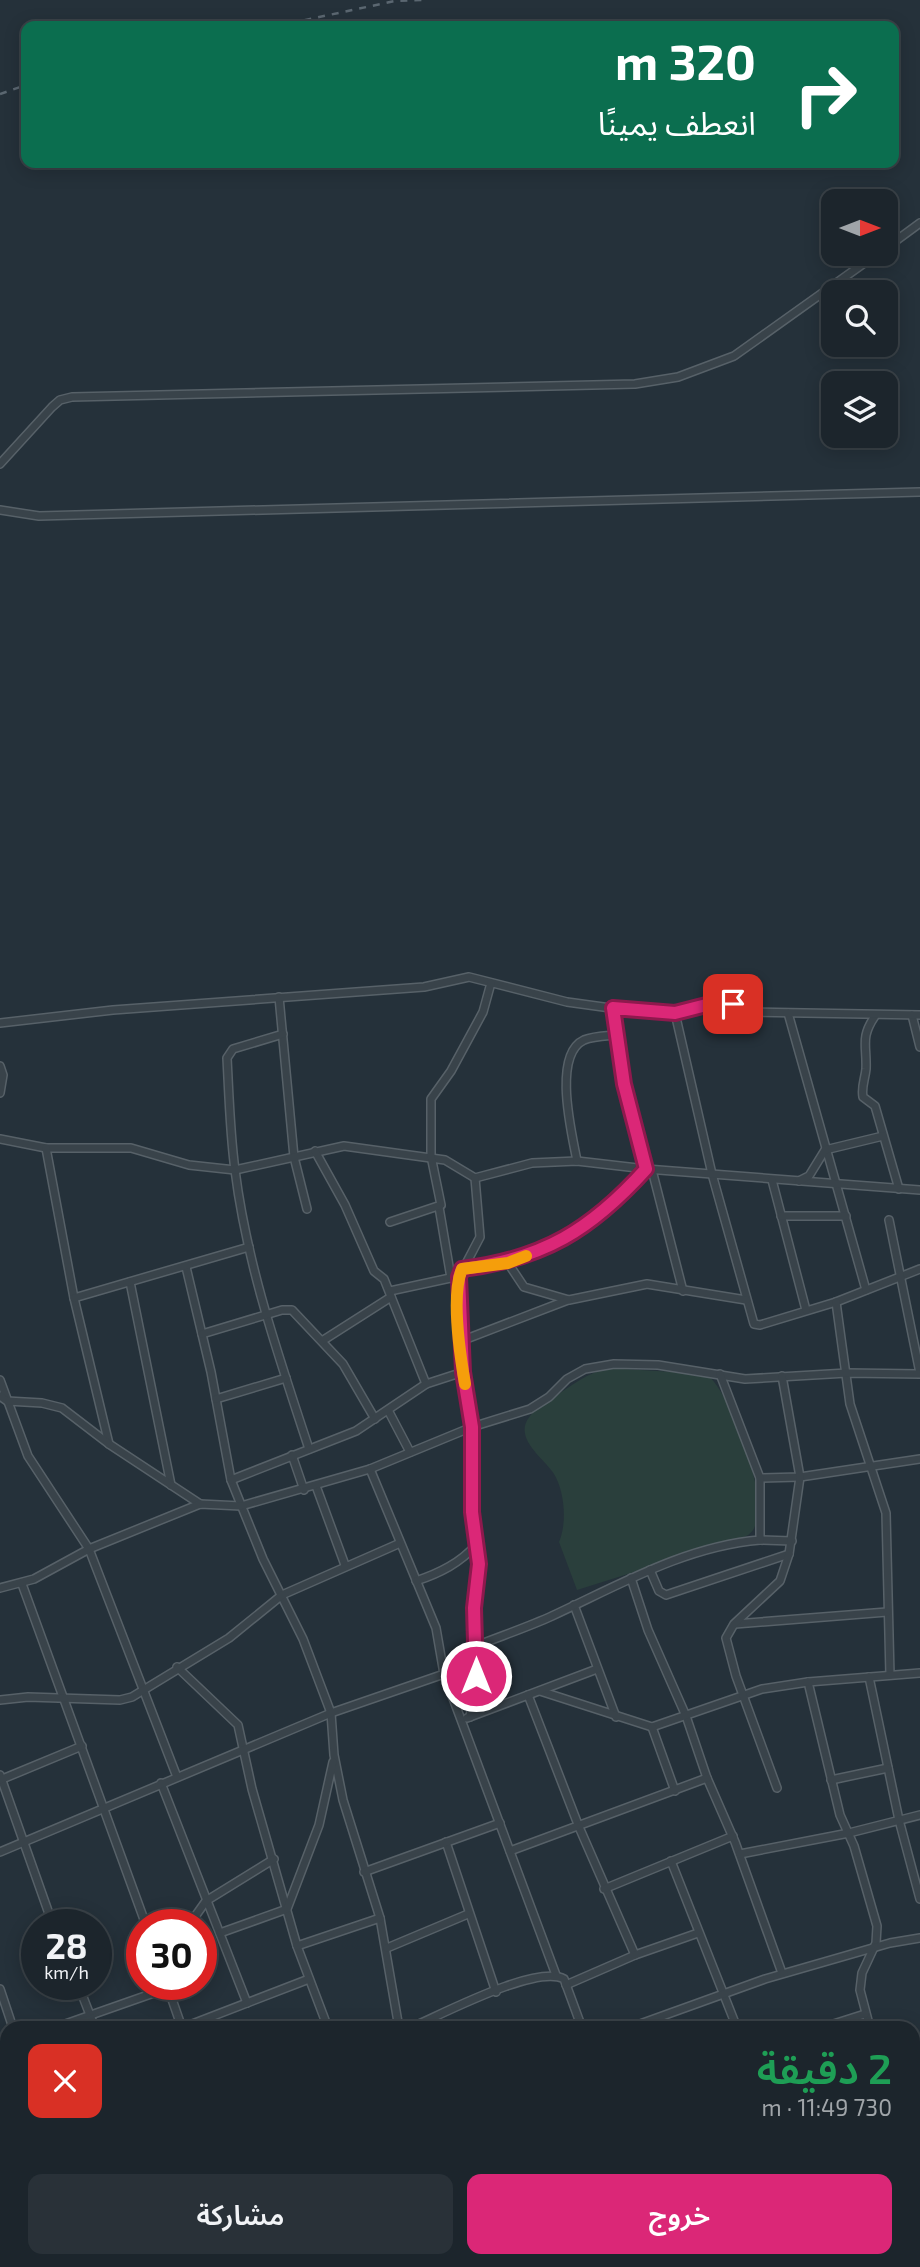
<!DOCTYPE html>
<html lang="ar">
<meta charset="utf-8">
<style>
:root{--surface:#1c252c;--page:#293138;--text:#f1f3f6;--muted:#a0a5a9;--line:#3a4248;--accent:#db2777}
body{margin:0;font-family:"Exo 2","Noto Sans Arabic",sans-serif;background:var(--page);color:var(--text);direction:rtl;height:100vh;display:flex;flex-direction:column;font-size:26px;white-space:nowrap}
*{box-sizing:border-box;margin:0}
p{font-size:23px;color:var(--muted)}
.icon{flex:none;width:38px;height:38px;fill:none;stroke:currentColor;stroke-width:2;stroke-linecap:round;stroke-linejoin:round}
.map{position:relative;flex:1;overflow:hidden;direction:ltr}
.sheet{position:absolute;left:0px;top:2021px;width:920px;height:247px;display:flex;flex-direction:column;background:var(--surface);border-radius:21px 21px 0 0;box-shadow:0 4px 18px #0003,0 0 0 2px var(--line);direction:rtl}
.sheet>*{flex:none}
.hud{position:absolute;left:21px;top:21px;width:878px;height:147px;border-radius:14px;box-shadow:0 4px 18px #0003,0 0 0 2px var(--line);direction:rtl;background:#0b6e4f;color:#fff;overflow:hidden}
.needle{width:46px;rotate:90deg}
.fabs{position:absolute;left:821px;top:189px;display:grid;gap:14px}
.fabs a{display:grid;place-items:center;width:77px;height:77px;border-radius:14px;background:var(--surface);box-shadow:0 4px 18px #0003,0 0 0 2px var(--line);font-size:35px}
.speed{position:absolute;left:21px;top:1909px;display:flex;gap:14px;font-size:35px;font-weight:700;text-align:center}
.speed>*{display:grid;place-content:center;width:91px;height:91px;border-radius:50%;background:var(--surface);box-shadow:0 4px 18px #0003,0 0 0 2px var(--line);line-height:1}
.speed small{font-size:18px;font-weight:400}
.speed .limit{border:10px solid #d22;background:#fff;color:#111}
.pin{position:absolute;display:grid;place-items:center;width:60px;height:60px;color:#fff;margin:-30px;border-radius:14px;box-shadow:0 4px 10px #0006}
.me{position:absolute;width:77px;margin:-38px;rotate:0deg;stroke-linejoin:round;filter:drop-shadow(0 0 5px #0008)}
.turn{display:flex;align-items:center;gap:24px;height:147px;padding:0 28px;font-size:32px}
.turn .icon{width:91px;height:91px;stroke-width:2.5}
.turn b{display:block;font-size:49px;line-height:60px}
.round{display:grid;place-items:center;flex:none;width:74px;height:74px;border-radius:14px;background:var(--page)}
.overview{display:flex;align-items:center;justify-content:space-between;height:119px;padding:0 28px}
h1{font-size:42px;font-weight:600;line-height:52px;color:#1e9e55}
.primary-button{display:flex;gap:14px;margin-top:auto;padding:14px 28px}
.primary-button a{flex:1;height:80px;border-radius:14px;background:var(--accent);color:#fff;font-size:28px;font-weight:600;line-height:80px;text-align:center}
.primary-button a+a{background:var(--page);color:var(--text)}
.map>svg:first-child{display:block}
.green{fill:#2a3f3c}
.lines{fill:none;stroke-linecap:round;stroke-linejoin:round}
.minor-casing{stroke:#576168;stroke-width:10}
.minor{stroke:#39434a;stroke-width:7}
.rail{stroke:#5b6771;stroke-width:2.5;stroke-dasharray:7 7;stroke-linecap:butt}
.route-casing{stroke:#8e194d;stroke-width:18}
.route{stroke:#db2777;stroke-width:12}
.slow{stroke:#f59e0b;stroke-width:12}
</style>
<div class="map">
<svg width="920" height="2267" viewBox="0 0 920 2267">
<rect width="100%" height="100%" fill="#25313a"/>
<path class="green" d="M607,1368L707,1374C732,1396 769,1495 755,1526C752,1534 747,1536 739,1539L577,1590L559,1542C567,1524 565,1492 554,1474C544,1458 512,1438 530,1416C536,1408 548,1402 556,1396C573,1384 587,1374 607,1368Z"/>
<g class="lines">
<g class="minor-casing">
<g id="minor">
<path d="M886,248L920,223"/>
<path d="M0,464L52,407L60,400L72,397L635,384L678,377L734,356L877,254"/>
<path d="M0,510L39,516L920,492"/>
<path d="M279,997L294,1157L307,1209"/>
<path d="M675,1013L712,1174L754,1324L760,1325L836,1302L920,1269"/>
<path d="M788,1013L866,1290"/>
<path d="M912,1015L920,1047"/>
<path d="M875,1016C860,1038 867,1045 866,1069C865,1079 861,1087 863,1097L875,1106L899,1189"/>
<path d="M0,1023L113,1010L424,987L469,977L567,1002L647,1013H675L722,1001L752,1012L920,1015"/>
<path d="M283,1034L233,1049L227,1058C229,1095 230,1133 235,1170C247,1266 279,1357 309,1449"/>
<path d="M0,1066L3,1075L0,1093"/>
<path d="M0,1139L46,1148H131L189,1165L235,1170L344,1146L445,1160L475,1178L532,1163L577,1161L646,1169L920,1190"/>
<path d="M46,1148L74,1298L109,1444"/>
<path d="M315,1151L345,1205L374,1271L384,1279L426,1384"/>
<path d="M577,1161C572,1134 552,1055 584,1040C594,1036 607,1036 617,1035"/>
<path d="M652,1170L683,1291"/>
<path d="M772,1180L806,1310"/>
<path d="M799,1181L809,1176L825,1150L883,1136"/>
<path d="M439,1207L451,1278"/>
<path d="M781,1216H846"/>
<path d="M889,1220L920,1373"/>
<path d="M390,1222L441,1205L431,1156V1099L451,1071L483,1012L491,983"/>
<path d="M508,1263L524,1287L569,1300L647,1284L746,1300"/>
<path d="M186,1267L211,1372L231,1480L263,1559L303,1639L331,1713L334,1755L343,1800L380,1918L399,2028"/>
<path d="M462,1269C477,1267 492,1266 506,1263C560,1252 610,1209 646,1169L624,1084L613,1008"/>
<path d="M130,1282L171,1485"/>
<path d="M390,1291L455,1277"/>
<path d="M74,1298L249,1247"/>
<path d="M836,1302L850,1404L886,1513L890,1675"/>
<path d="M202,1334L282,1310H292L343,1364L375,1419"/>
<path d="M322,1341L391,1297"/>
<path d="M461,1341L568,1300"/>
<path d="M0,1380L28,1456L89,1549L177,1777"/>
<path d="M0,1396L7,1401L42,1403L62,1408L109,1444L200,1504"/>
<path d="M216,1399L286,1378"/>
<path d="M389,1412L410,1452"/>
<path d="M292,1455L304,1490"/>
<path d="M370,1469L436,1628L444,1674L556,1975"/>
<path d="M760,1478L800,1477L920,1459"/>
<path d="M231,1480L356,1431L426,1384L463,1372"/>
<path d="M316,1486L345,1565"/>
<path d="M760,1540L792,1541"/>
<path d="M650,1570L659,1591L666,1595L789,1554"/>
<path d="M631,1578L648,1630L686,1716L707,1778L735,1842L782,1973"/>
<path d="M416,1581C440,1573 460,1563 477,1544"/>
<path d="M22,1584L146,1925"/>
<path d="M0,1588L34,1579L89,1549L200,1504L241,1506L370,1469L472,1427L530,1409L549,1397L567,1379L585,1369L614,1364L658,1365L745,1379L847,1373L920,1374"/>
<path d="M574,1605L616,1717"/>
<path d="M735,1624L887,1612"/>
<path d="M476,1646C501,1636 528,1627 552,1616C619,1585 686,1546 760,1540V1478L720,1374"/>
<path d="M177,1667L238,1725L252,1789L297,1946L328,2028"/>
<path d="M869,1677L899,1820L920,1899"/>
<path d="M808,1682L840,1815L854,1846L877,1926L876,1943L862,1973L860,1990L870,2028"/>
<path d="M540,1691L652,1727L762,1689L808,1682L920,1673"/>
<path d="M528,1695L579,1827L635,1955"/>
<path d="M0,1700L28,1697L120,1700L132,1697L229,1638L282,1595L398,1544"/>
<path d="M470,1717L476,1676L474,1608L479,1564L472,1512V1427L463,1372L459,1277L480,1237L475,1178"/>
<path d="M467,1718L597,1669"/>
<path d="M652,1727L675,1791"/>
<path d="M0,1775L53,1925"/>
<path d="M0,1780L82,1746"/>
<path d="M831,1780L888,1768"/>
<path d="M161,1783L247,2003"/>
<path d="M777,1788L736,1676L726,1638L734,1624L780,1581L789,1554L800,1477L782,1376"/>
<path d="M446,1842L496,1992"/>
<path d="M510,1851L707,1778"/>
<path d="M0,1852L331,1713L444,1674"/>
<path d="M740,1854L849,1833L920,1815"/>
<path d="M671,1861L737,2028"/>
<path d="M364,1872L500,1823"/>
<path d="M604,1889L733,1836"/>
<path d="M189,1925L206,1901L274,1859"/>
<path d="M220,1933L287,1909L319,1825L333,1762"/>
<path d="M297,1946L380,1918"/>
<path d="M387,1948L468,1914"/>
<path d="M78,1984L95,2028"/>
<path d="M167,1985L182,2028"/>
<path d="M566,1985L635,1955L698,1933"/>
<path d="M0,1989L13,2028"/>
<path d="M54,2028L168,1988"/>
<path d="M182,2028L309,1979"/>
<path d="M410,2028C441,2015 536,1964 564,1979L582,2028"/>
<path d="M629,2028L765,1979L890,1943L920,1938"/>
<path d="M821,2028L865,2014"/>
<path d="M0,2048L7,2045"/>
<path d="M914,2133L920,2149"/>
<path d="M0,2154L7,2151"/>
<path d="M914,2238L920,2235"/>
<path d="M97,2261L99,2267"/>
<path d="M270,2261L272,2267"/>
<path d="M345,2261L347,2267"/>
<path d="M417,2261L419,2267"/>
<path d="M597,2261L600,2267"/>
<path d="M670,2261L672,2267"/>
<path d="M826,2261L828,2267"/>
<path d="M902,2261L906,2267"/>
<path d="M52,2267L68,2261"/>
<path d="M377,2267L391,2261"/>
<path d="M502,2267L513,2261"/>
<path d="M773,2267L787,2261"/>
</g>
</g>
<use href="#minor" class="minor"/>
<g class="rail">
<path d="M277,26L395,1L423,0"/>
<path d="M0,94L26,85"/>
</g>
</g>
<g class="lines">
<g class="route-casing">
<path id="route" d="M476,1676L474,1608L479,1564L472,1512V1427L463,1372L459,1277L462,1269C543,1259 591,1230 646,1169L624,1084L613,1008L675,1013L722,1001L733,1004"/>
</g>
<use href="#route" class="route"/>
<path class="slow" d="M465,1384C460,1355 451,1295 462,1269L508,1263L526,1256"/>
</g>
</svg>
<div class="fabs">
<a><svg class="needle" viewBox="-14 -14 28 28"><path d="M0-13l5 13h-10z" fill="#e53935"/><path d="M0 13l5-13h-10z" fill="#a0a5a9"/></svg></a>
<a><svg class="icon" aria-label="search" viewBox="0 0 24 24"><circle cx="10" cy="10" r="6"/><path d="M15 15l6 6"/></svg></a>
<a><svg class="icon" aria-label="layers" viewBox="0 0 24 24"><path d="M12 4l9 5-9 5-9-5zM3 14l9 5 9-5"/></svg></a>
</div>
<div class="speed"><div>28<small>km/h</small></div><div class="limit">30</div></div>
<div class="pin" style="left:733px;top:1004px;background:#d93025"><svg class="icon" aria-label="arrive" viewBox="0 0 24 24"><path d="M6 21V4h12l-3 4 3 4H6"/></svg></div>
<svg class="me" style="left:476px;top:1676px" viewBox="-20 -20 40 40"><circle r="17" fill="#db2777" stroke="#fff" stroke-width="3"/><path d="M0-11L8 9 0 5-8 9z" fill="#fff"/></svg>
<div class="hud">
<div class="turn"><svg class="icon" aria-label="right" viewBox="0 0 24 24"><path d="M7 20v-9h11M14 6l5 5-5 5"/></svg><div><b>320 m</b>انعطف يمينًا</div></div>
</div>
<section class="sheet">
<div class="overview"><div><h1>2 دقيقة</h1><p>730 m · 11:49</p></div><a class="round" style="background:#d93025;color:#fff"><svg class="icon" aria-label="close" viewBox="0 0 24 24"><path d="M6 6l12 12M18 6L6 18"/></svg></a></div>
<div class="primary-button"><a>خروج</a><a>مشاركة</a></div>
</section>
</div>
